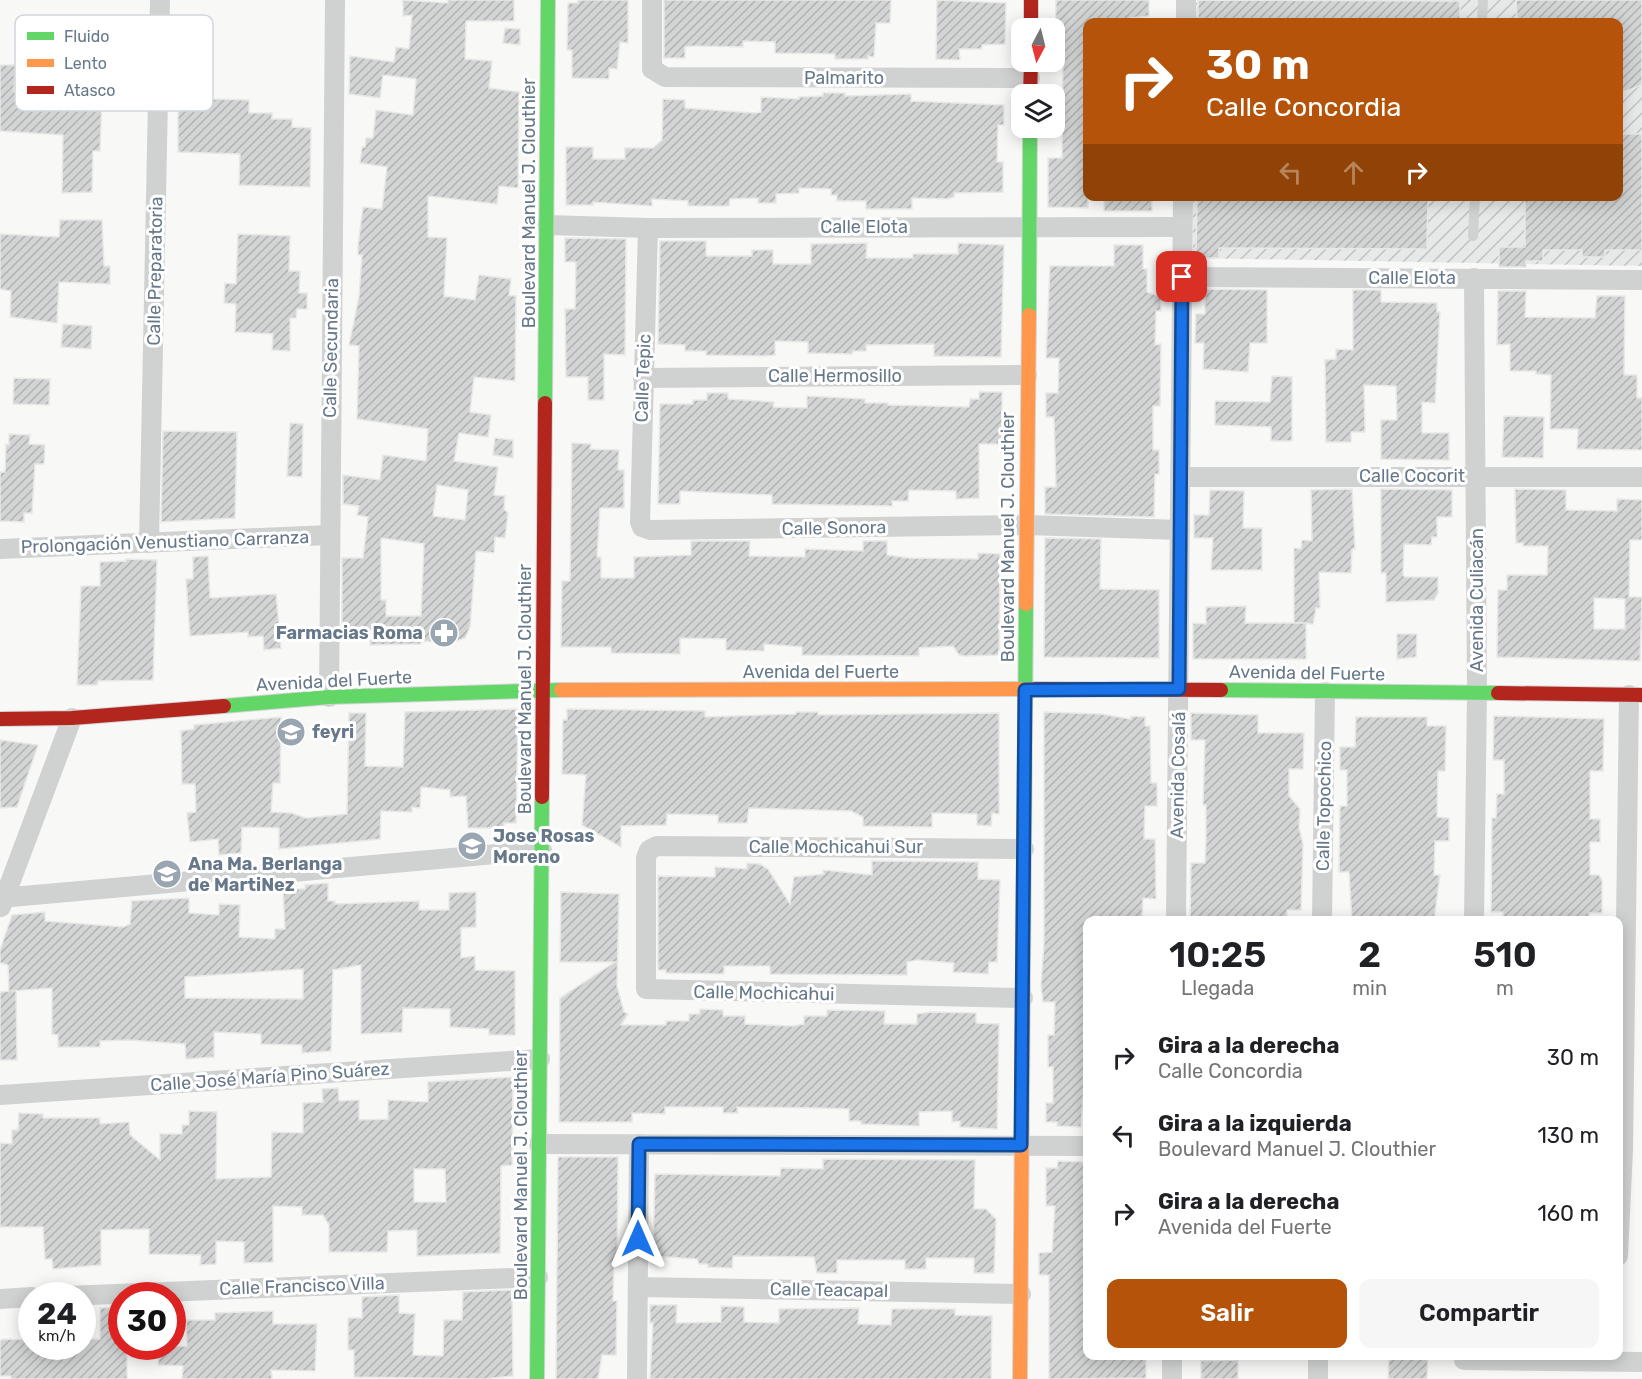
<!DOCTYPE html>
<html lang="es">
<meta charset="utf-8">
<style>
:root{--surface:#fff;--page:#f6f6f6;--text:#202124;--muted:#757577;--accent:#b45309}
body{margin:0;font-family:Rubik,sans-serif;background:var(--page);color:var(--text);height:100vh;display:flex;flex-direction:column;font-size:22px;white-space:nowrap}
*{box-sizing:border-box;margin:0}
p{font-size:20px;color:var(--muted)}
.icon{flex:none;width:33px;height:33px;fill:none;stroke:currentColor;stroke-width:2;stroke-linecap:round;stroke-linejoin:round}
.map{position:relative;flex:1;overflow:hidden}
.sheet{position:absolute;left:1083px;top:916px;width:540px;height:444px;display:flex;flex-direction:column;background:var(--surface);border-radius:12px;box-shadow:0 3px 15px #0003}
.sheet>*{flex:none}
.top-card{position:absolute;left:1083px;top:18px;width:540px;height:183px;border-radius:12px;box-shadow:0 3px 15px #0003;background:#b45309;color:#fff;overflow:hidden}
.needle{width:39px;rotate:187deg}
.fabs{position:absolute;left:1011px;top:18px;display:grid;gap:12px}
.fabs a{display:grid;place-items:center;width:54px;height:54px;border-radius:12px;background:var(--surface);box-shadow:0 3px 15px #0003;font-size:30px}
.speed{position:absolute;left:18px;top:1282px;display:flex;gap:12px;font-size:30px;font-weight:700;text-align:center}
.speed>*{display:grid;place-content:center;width:78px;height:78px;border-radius:50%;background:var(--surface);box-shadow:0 3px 15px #0003;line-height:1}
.speed small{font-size:15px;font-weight:400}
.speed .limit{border:9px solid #d22;background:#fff;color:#111}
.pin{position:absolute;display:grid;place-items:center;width:51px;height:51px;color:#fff;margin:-26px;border-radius:12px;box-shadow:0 3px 9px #0006}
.me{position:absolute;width:66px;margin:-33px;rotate:0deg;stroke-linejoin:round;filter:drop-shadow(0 0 4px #0008)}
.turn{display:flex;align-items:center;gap:21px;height:126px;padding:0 24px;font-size:27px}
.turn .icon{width:78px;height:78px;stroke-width:2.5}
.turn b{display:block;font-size:42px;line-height:51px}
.lanes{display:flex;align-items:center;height:57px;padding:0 24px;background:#0003;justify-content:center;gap:30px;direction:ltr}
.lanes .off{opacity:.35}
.eta{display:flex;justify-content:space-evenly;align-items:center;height:102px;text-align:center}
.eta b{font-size:36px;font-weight:600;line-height:42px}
.primary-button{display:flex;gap:12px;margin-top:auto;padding:12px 24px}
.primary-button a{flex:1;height:69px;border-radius:12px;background:var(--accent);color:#fff;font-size:24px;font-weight:600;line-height:69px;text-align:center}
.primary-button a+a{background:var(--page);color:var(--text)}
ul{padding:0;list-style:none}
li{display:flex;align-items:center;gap:18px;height:78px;padding:0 24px}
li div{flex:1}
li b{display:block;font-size:22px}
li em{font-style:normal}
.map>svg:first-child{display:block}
.industrial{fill:url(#industrial-furrows)}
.building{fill:url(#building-hatch);stroke:#e8e8e6;stroke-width:1.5;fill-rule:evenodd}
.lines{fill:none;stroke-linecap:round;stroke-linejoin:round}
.fast-casing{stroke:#d5d6d7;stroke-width:16}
.slow-casing{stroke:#d5d6d7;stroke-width:16}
.jam-casing{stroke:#d5d6d7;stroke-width:16}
.lane{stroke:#d0d2d2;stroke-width:10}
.street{stroke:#d0d2d2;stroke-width:20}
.fast{stroke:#63d668;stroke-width:14}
.slow{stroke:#ff974d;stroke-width:14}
.jam{stroke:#b3261e;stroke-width:14}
.route-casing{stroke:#114b97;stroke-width:15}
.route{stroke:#1a73e8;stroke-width:10}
.labels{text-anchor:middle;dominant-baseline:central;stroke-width:6;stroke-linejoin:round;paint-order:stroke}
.street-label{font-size:18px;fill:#667889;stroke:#fff}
.poi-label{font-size:18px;font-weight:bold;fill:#667889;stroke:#fff;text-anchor:start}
.key{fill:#fff;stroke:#d1d6dc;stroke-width:1.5}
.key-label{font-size:16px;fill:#667889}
</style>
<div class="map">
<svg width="1642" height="1379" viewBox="0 0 1642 1379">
<defs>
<pattern id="industrial-furrows" width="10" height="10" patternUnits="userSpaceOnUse" patternTransform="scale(1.5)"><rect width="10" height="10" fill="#e7e8e8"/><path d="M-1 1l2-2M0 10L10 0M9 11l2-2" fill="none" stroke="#bfc1c2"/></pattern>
<pattern id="building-hatch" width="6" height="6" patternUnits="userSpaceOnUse" patternTransform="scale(1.5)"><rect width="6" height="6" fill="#d3d4d4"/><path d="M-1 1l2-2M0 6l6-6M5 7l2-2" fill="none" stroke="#afb1b2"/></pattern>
</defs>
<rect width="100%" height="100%" fill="#f8f8f7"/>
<path class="industrial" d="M1435,0H1642V266L1193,258V197L1618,196V22H1192V3Z"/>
<g class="building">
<path d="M403,0L448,3V0H514V21H466L465,59L492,61L489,88L519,92L518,188L499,186L497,204L428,196V237L447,238L444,296L475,300L479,275L511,279L509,295L516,296L515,381L474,377L470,412L491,415L488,437L459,433L454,461L498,467L494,495L505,496L504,509L508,513L505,538L495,537L494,553L476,551L470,627L465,638L454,642L421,641V644L370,645V634H342V558H363L368,517L357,515L359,506L343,504V475L380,480L383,455L426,461L428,429L357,419L359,346L349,345L359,297L362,255H358V246L363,207L382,209L387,167L360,163L362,147H365L366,138H373L376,110L413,115L416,79L383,75L380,98L349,94L350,56L394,62L396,47L409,49L412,15L403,16ZM437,485L468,490L465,520L433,516ZM381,538L424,544L421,616H386V600H381Z"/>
<path d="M578,0H628V43L620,42L617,69L609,68V79L572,78V50H567L568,3H578Z"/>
<path d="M664,0H891L890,23H876L874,57L868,56V59H835V54L775,53V42L743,41V47L695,46L685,47V58H664Z"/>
<path d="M937,0L1006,3L1005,44L982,45V49H959L960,60L936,59Z"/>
<path d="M1056,0H1149V16L1130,18V22H1088V208L1048,207V158H1062L1063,49H1055Z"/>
<path d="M1198,0L1460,1V22H1198Z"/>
<path d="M1516,0H1642V85L1618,94V22H1517Z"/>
<path d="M505,28L520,29V45L503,43Z"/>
<path d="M82,51L118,52L117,66H136L135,98L102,97L100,151H93L92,192L62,193L63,135L0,131V65H15L14,91L64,92V87H81Z"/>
<path d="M823,93H845V96L911,94V101L1004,105V125H998L997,162H1003V192L954,193V197L948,199L912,198V209H866V201H837V195H831V189L799,188V193L776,194V203H758V198L730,199L729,206H688V201L652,199V206L593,202V205H566V147H593V159H625V148H653L662,140L663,99L685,100V108L754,113L761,112V97L799,99V97L823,96Z"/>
<path d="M178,98L249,100V113H272V119H292V127L311,128L310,187L239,185L240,154L178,152Z"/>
<path d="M1618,134H1642V250H1605V257H1582V250H1543V261H1526V267H1499V247H1525V196H1618Z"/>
<rect x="1104" y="196" width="48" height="15"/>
<path d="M1197,196H1428L1427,249L1219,248V258H1196Z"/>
<path d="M60,220H102L104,266H110V284L59,282L57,323L10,317L11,291L0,289V234L59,237Z"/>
<path d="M238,234L290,236L289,271H300L299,293H307V309H297L296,318H290V351L272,350L273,334L235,332L236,304L224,303L225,283L236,284Z"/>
<path d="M565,238L626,239L625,355L604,354V400H588V377H566L565,309H575L576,262H565Z"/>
<path d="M660,241H706V256H752V250H773V264H811V244L867,243L866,258H913V254H958V243L1004,245L1001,357L934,356V344L866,345V351H853L852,354L808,353V342L775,341V355L765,356L706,355V351H685V345L658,344Z"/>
<path d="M1114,245H1143V269H1147V292L1161,297V311H1156L1155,345L1161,344L1160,406H1153V450H1159V474H1155L1154,517L1045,514V487H1056L1054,417H1046V393H1058L1059,358H1046L1050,266H1114Z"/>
<path d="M1205,289L1267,290V343H1250L1248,372L1203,369L1204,343H1195L1196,314H1205Z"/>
<path d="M1353,290H1381V302L1437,303V312H1440L1435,403L1422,402V433H1449V460L1381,459V420H1397L1396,386L1364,385L1365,432H1351V442H1326L1325,360L1336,359V349L1353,350Z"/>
<path d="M1498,291H1526L1525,317L1595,318L1597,296H1625L1624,375H1637V398H1642V450L1577,449L1578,429H1550L1551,375L1536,374V371H1510V344L1497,345Z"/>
<path d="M63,324L92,326L91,349L61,347Z"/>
<path d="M1272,376L1292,377V441H1271V427L1215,425V401L1270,402Z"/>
<path d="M14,378L50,379L49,405L13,404Z"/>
<path d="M979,392H1002V444H979V498L956,499V491L909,490L908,501H892V506L772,504V495L680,491V504H658L660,404H693V400H707V393H728V399L774,402L773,407L807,408V396L865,399V403H888V405L969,407L970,399H979Z"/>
<path d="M1504,416L1544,417L1543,458L1502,457Z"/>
<path d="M290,423L303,424L302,477L287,476Z"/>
<path d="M163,431L237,432L235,518L161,522Z"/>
<path d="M9,434L30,435L29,444L45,445L44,464H35L32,513H24V522L0,521V472H5L6,444L9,445Z"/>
<path d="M495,438L513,440V458L493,455Z"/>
<path d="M572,443L591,444L590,449L619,450L618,470H624V508H600L597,557H601V578H634V557L691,555V541H750L749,556L805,557V549L863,551V541H887V555L909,558L978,559V553L1000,554L999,655L964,656L959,655L953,646L919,648V656L802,655V647L764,644V651L726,650V639L680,638V654L611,653V647H561L562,581H570Z"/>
<path d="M1352,489L1355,549H1352L1351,573L1319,572L1320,608H1316L1313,624L1294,623V548L1301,549L1302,540L1312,541L1311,490Z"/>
<path d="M1381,489L1452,490V517H1437V537H1432L1431,545L1404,544L1403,575L1405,577H1438V593L1434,600L1386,602V573H1381Z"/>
<path d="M1515,489L1566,490V510L1617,511V499L1642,500V540H1630L1629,597H1642L1640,661L1497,657L1498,590H1507V575H1547L1548,546H1523V543H1516ZM1594,598L1625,599V629H1594Z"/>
<path d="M1210,490L1244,491L1243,528H1262V570H1211L1213,538H1194V515H1209Z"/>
<path d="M1045,538L1101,539L1100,589L1159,590V658L1044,657Z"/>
<path d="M208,556L210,598L276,594L281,648L264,650L263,636L248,637V632L190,636L186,579H193V557Z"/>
<path d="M126,559L157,560L153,680L98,681L97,685H77L81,586H100V562L126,561Z"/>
<path d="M1246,606L1245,623H1306V659H1193V623L1206,624V607Z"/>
<path d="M1397,634H1417L1416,657L1397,659Z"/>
<path d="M518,709L516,823H504V828H468L466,796L450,797V790L421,787L420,808L412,807V812L381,811L380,839L279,849V828L242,827L241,853L219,855L218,839L190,842L187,813L196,812L195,784H182L181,731L194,729V725L281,717L280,783H273L271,812L291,813L306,818L347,814L349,713H366L365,766L403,767L405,712Z"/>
<path d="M567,709L705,711V717L796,714V712H818V715L999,713V814L992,813L991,826L977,825V814L932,813V827L863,826V817L851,811L749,808L747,823H718V815L667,814L666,825L621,826V847L582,825L586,775L562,774L563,720H567Z"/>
<path d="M1044,712L1101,714L1131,719V716L1145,717V726H1150L1151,783H1157V806H1145L1144,839H1155L1156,899L1143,898L1142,920H1088L1087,1044L1081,1127L1057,1126V1122H1046V1103H1053V1067H1048V1035H1054L1055,1002H1043L1041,985L1044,943Z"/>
<path d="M1191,713L1258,715V733H1304L1303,769H1289V796L1300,809L1299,828L1303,844L1301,910H1287V921H1190L1191,863H1205L1206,840V805H1203L1205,740H1191Z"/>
<path d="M1494,716L1604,719L1603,771H1590V819H1600V842H1590V875H1599L1602,880V913H1589V921H1503V912H1491L1492,818H1496L1497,794H1504V760H1493Z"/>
<path d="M1356,717H1427V726H1446L1445,771H1438L1437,817L1449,818V841H1435L1434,875H1440L1434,921H1352L1349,872H1339L1340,806H1347V770H1340V747H1355Z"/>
<path d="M0,740L38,745L17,807L0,808Z"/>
<path d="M872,861L978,862V879L1000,880L997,962H989L988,974L953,972L954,963L917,960L907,962V975L770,974V966H724V974L666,973V970H658V876L715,877V867L747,869V863L760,864L768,869L790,904L794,877L824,874L823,870L872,875Z"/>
<path d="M328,883V901H335V904L419,901V910H449V893L476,892V927L461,928V958L475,956V970L515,971V1035H489V1029L450,1027V1009L403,1008L402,1032L361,1034V965L333,970L331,1051L302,1053V1045L261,1044V1034L214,1032V1057L186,1059L185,1044L129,1040L100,1041V1047H58V1035L52,1034V988L11,991H16L17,1060H0V992L9,991L8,965L0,963V950L12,915L45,912V921L124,927L130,924L132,901L189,898V913L219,915V904L240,905L239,937L275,939V929H285L283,889H305V885ZM303,969V999L185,998V977Z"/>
<path d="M561,892L619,894L617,986L624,1012L628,1014L621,1025H666V1021H689V1014H700V1009L723,1010V1016H745V1024L792,1026L804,1024V1016H827V1010L885,1011L884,1024H917V1014L932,1012L976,1013V1023L999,1024L997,1129L960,1127V1121L952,1122V1111L919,1112V1126L861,1124V1121H849V1109L819,1108L737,1107L738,1113H723V1107H665V1114L632,1113V1122H559L560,998L615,962H560Z"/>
<path d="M513,1077L512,1165L501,1166L500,1253L417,1256V1230L388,1231L387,1252H329V1225L323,1215H302V1207L273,1206V1262L244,1263V1242L216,1241V1264L200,1265L201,1255L149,1254V1229L101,1230V1265L53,1269L52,1259H45L43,1227H0V1143L12,1144V1130H18L19,1113L43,1114V1118H100V1124L129,1122L130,1135L160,1160V1134H182V1125H189V1111L217,1112L216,1179L271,1177L272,1132L303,1133V1103L323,1102L322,1089L338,1088L339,1101L359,1100V1120L388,1119V1100L428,1102V1082ZM414,1169H445L446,1202H414Z"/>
<path d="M558,1157H618L617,1267H614L613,1301H617L616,1355H602L598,1379H556Z"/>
<path d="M823,1159L975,1160L974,1209H986L996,1219L994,1273H974V1258H926V1269H905V1260H837V1273H817L814,1257L733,1256L732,1268L708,1267V1264H699L697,1259L653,1256L655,1174L780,1176L781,1168L823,1169Z"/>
<path d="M1058,1161L1088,1162V1356H1146V1378L1049,1379V1275H1039V1253L1052,1252L1055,1206H1046V1168H1057Z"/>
<path d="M512,1290L513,1376L483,1379L354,1377V1350H348V1318H362V1297L399,1295V1313L415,1314L413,1355L443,1356L444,1320H462L463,1292Z"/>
<path d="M650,1305H677L676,1323L721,1322V1306L744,1307V1322L779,1323V1309L859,1308L858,1324L891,1325L892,1309H955V1315L992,1316L991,1379H650L653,1323H650Z"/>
<path d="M122,1307V1347H127V1379H11V1376H0V1341L3,1339L32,1340V1347H82V1339H100V1308Z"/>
<path d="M273,1311V1324H317L315,1371L271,1370L272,1379H182L183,1366L158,1365L159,1347L187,1346L186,1320H215V1313Z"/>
<path d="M1389,1356H1428L1427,1379H1388Z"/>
<path d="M1238,1360V1379H1201V1361Z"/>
</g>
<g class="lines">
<g class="fast-casing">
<g id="fast">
<path d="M1029,315L1030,128"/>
<path d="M545,403L548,0"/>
<path d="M1221,690L1498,693"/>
<path d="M224,706L329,697L561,690"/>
<path d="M1023,967L1026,604"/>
<path d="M537,1379L542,797"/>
</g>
</g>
<g class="slow-casing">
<g id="slow">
<path d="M1026,604L1029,315"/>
<path d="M561,690L1036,689"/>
<path d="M1020,1379L1023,967"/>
</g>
</g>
<g class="jam-casing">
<g id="jam">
<path d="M1031,0V28"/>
<path d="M1030,94L1031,62"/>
<path d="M1036,689L1221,690"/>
<path d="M1498,693L1642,695"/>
<path d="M0,719L72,718L224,706"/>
<path d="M542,797L545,403"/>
</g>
</g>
<g class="lane">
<path d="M1482,22L1483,0"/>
<path d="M1473,236L1475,196"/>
</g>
<g class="street">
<path d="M652,0V69L665,77L1030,78"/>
<path d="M1186,22V0"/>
<path d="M547,225L648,228L1182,227"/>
<path d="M648,228L640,522L642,527L650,530L1026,525L1180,530"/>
<path d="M1182,277L1642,280"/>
<path d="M643,378L1027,375"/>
<path d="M1182,477H1642"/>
<path d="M149,543L160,0"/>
<path d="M0,549L329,535"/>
<path d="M329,697L335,0"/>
<path d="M0,898L542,850"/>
<path d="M1,907L72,718"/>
<path d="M1176,921L1183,196"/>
<path d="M1322,921L1325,692"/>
<path d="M1474,921L1477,692L1474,278"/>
<path d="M1023,998L646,989V858L649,850L657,846L1024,849"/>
<path d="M0,1095L540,1059"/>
<path d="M539,1144L1088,1146"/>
<path d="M1618,1256L1623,1150L1629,695"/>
<path d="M638,1287L1021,1294"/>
<path d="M66,1296L538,1277"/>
<path d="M0,1299L32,1297"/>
<path d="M1464,1360L1642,1362"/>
<path d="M637,1379L639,1144"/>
<path d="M1172,1379V1356"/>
<path d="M1318,1379V1356"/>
</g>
<use href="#fast" class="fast"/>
<use href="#slow" class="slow"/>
<use href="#jam" class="jam"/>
</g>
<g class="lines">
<g class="route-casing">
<path id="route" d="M638,1239L639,1144L1021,1145L1025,690L1179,689L1182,277"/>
</g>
<use href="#route" class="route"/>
</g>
<defs>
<g id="pharmacy-disc" transform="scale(1.5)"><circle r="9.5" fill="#99a5b0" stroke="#fff"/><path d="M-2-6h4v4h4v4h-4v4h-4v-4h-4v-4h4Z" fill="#fff"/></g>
<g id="school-disc" transform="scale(1.5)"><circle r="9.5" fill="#99a5b0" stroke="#fff"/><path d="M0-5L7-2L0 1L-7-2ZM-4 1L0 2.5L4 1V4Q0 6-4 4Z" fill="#fff"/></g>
</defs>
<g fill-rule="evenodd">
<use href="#pharmacy-disc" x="444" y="633"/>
<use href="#school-disc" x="291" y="732"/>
<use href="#school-disc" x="472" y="846"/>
<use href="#school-disc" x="167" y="874"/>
</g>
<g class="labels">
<g class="street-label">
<text x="844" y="78">Palmarito</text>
<text transform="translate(529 203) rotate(-90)">Boulevard Manuel J. Clouthier</text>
<text x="864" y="227">Calle Elota</text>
<text transform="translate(155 271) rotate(-89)">Calle Preparatoria</text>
<text x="1412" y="278">Calle Elota</text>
<text transform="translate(331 348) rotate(-89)">Calle Secundaria</text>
<text x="835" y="376">Calle Hermosillo</text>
<text transform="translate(643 378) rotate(-88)">Calle Tepic</text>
<text x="1412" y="476">Calle Cocorit</text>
<text transform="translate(834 528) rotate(-1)">Calle Sonora</text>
<text transform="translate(1008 537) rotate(-90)">Boulevard Manuel J. Clouthier</text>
<text transform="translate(165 542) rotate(-2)">Prolongación Venustiano Carranza</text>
<text transform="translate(1477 600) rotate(-90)">Avenida Culiacán</text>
<text x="821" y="672">Avenida del Fuerte</text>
<text transform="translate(1307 673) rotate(1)">Avenida del Fuerte</text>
<text transform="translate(334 681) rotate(-3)">Avenida del Fuerte</text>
<text transform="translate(525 689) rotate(-90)">Boulevard Manuel J. Clouthier</text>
<text transform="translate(1178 775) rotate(-89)">Avenida Cosalá</text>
<text transform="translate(1324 806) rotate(-89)">Calle Topochico</text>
<text x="836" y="847">Calle Mochicahui Sur</text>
<text transform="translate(764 993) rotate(1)">Calle Mochicahui</text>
<text transform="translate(270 1077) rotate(-4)">Calle José María Pino Suárez</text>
<text transform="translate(521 1175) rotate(-90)">Boulevard Manuel J. Clouthier</text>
<text transform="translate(302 1286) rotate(-2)">Calle Francisco Villa</text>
<text transform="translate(829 1290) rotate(1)">Calle Teacapal</text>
</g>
<g class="poi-label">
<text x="423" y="633" text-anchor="end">Farmacias Roma</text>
<text x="312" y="732">feyri</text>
<text x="493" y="836">Jose Rosas<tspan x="493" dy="21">Moreno</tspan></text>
<text x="188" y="864">Ana Ma. Berlanga<tspan x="188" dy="21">de MartiNez</tspan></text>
</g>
</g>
<rect x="15" y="15" width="198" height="96" rx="9" class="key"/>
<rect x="27" y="32" width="27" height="8" fill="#63d668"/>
<rect x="27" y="59" width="27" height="8" fill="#ff974d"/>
<rect x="27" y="86" width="27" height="8" fill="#b3261e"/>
<g class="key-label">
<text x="64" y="42">Fluido</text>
<text x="64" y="69">Lento</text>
<text x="64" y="96">Atasco</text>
</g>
</svg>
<div class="fabs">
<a><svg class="needle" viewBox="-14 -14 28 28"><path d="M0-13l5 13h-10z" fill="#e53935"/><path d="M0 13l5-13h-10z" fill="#757577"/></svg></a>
<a><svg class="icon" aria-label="layers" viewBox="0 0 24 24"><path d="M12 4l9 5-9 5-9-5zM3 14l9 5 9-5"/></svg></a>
</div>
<div class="speed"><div>24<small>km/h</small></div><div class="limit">30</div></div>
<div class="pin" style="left:1182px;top:277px;background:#d93025"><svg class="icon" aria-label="arrive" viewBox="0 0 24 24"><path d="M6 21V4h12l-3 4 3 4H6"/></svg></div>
<svg class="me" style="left:638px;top:1239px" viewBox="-20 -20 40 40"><path d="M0-17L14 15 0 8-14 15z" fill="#1a73e8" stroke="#fff" stroke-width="4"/></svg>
<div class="top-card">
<div class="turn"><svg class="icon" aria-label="right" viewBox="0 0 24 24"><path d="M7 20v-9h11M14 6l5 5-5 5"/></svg><div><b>30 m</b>Calle Concordia</div></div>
<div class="lanes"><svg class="icon off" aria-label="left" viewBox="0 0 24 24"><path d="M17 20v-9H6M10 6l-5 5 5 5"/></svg><svg class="icon off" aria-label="ahead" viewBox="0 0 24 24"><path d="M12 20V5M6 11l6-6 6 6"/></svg><svg class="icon" aria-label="right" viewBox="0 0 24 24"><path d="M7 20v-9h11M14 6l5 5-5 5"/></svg></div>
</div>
<section class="sheet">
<div class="eta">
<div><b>10:25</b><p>Llegada</p></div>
<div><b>2</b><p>min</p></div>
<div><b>510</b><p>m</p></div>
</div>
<ul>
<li><svg class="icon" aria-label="right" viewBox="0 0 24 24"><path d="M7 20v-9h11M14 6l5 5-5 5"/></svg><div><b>Gira a la derecha</b><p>Calle Concordia</p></div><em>30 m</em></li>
<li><svg class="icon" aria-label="left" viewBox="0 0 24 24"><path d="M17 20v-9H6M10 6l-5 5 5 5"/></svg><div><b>Gira a la izquierda</b><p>Boulevard Manuel J. Clouthier</p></div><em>130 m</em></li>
<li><svg class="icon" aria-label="right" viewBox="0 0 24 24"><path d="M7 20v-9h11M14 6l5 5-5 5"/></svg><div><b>Gira a la derecha</b><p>Avenida del Fuerte</p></div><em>160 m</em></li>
</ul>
<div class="primary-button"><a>Salir</a><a>Compartir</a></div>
</section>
</div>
